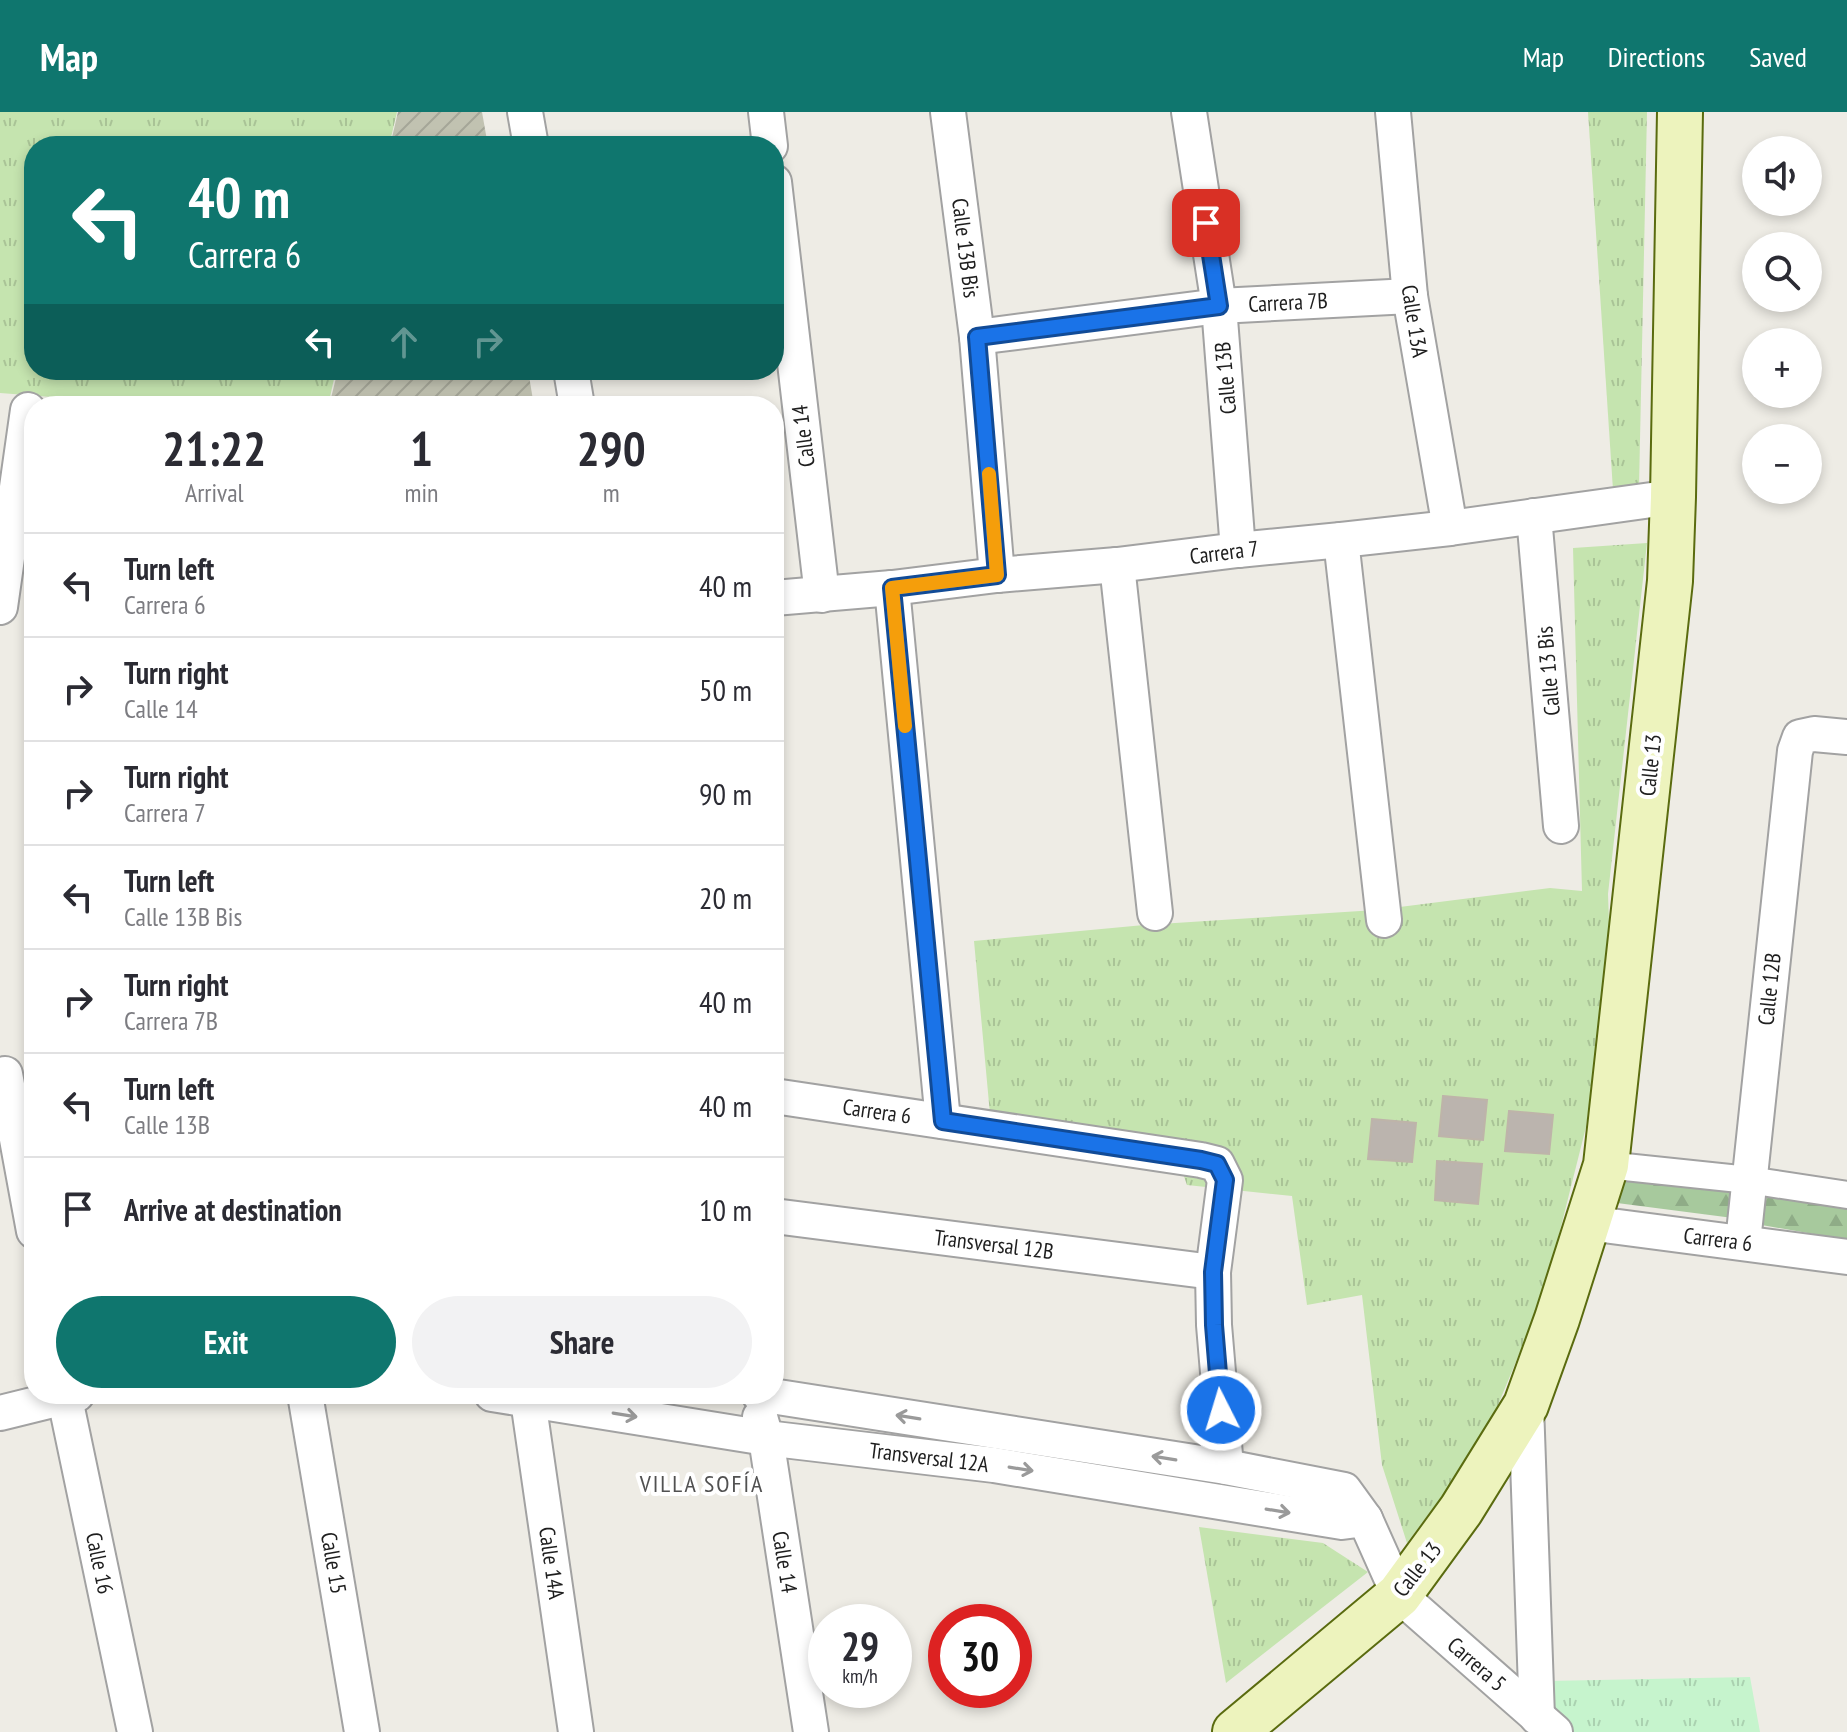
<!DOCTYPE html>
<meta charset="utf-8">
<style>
:root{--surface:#fff;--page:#f2f2f3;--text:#2b2b33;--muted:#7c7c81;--line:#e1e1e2;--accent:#0f766e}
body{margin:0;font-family:"PT Sans Narrow",sans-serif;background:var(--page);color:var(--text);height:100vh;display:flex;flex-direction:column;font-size:30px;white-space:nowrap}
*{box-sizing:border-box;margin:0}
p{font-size:26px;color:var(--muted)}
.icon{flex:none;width:44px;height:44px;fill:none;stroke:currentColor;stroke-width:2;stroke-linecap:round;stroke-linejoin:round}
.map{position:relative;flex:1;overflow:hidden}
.drawer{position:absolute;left:24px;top:284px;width:760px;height:1008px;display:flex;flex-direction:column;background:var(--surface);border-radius:32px;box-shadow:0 4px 12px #0003}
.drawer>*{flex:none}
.banner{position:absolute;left:24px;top:24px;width:760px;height:244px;border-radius:32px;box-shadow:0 4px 12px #0003;background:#0f766e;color:#fff;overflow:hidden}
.tools{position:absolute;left:1742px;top:24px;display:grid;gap:16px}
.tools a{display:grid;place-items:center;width:80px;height:80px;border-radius:50%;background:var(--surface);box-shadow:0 4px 12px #0003;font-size:40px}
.speed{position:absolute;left:808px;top:1492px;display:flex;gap:16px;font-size:40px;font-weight:700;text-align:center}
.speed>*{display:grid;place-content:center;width:104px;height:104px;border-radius:50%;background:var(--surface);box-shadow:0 4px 12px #0003;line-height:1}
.speed small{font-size:20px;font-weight:400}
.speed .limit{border:12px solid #d22;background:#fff;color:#111}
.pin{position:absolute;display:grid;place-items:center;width:68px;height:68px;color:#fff;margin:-34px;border-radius:16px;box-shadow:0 4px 12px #0006}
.me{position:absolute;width:88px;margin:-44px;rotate:355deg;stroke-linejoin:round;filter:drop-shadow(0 0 6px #0008)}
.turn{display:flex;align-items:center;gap:28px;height:168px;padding:0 32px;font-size:36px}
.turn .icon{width:104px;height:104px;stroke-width:2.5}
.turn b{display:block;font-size:56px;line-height:68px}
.lanes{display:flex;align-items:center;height:76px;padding:0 32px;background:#0003;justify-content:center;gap:40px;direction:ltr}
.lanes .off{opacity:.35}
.eta{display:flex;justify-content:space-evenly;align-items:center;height:136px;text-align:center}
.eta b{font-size:48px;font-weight:700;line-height:56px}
.action{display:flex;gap:16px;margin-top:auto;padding:16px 32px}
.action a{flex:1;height:92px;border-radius:48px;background:var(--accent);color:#fff;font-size:32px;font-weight:700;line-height:92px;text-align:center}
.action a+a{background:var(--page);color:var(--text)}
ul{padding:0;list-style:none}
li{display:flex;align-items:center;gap:24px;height:104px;padding:0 32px;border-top:2px solid var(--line)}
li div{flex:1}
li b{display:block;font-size:30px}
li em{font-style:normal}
header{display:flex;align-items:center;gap:48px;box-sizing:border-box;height:112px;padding:0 40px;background:var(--accent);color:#fff}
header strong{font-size:38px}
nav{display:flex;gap:44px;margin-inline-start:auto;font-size:28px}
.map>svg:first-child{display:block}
.construction{fill:url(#construction-furrows)}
.grass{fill:url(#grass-tufts)}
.forest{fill:url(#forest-firs)}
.park{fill:url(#park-tufts)}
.building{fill:#bbb4ae;stroke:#beb4a9;stroke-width:2}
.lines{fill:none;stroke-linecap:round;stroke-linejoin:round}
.pedestrian-casing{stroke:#a2a2a2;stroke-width:30}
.minor-casing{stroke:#a2a2a2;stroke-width:38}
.secondary-casing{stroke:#5a6b0f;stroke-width:48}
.pedestrian{stroke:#fff;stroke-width:26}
.minor{stroke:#fff;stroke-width:34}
.secondary{stroke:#edf3bd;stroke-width:44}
.oneway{stroke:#9a9a9a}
.route-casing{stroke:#114b97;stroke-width:20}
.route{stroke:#1a73e8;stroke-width:14}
.slow{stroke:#f59e0b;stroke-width:14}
.labels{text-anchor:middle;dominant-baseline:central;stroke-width:8;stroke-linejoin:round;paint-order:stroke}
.street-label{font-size:22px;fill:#1e1e1e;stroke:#fff}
.neighbourhood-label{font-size:24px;letter-spacing:2px;fill:#515151;stroke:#fff}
</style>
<header>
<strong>Map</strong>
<nav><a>Map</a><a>Directions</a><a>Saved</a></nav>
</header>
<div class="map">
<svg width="1847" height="1620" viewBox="0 0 1847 1620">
<defs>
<pattern id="construction-furrows" width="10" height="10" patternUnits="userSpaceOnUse" patternTransform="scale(2)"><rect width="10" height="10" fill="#c1c2b1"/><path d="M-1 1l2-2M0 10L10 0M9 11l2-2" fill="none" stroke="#a5a698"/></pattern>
<pattern id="grass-tufts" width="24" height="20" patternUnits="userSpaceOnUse" patternTransform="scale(2)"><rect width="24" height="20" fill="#c5e4af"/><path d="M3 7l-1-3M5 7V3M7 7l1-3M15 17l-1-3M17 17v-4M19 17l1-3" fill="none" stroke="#a9c396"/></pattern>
<pattern id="forest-firs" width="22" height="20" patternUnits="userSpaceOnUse" patternTransform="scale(2)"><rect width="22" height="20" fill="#a7c99d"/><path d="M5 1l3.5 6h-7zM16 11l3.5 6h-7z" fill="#8fac87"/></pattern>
<pattern id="park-tufts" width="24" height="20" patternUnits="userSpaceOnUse" patternTransform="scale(2)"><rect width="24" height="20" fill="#c6f4cd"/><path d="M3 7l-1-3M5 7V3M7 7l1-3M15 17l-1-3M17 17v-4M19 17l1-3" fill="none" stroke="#aad1b0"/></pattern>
</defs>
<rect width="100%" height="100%" fill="#eeece5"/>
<g class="construction">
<path d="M398,0H482L488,34H390Z"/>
<path d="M338,258H528L534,294H329Z"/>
</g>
<g class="grass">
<path d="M0,0H397L389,34H34V258H336L328,294H170L0,281Z"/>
<path d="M1588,0H1647L1639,375L1613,378Z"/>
<path d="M1647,431L1608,782L1610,838L1586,1015L1544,1182L1483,1329L1407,1431L1382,1353L1362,1183L1307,1193L1292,1084L1187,1073L1172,1030L990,1002L974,829L1144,813L1376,798L1550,776L1582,779L1573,436Z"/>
<path d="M1199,1415L1323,1431L1368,1460L1226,1571Z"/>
</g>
<g class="forest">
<path d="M1619,1065L1735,1078L1733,1106L1617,1091Z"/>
<path d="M1762,1079L1847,1096V1128L1756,1112Z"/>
</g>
<path class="park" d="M1750,1565L1760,1620H1573L1549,1599L1546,1569Z"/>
<g class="building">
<path d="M1443,984L1487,988L1483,1028L1439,1024Z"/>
<path d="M1509,999L1553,1003L1549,1042L1505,1039Z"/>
<path d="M1372,1007L1416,1011L1412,1050L1368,1047Z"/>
<path d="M1437,1049L1482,1052L1478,1092L1435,1088Z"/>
</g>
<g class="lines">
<g class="pedestrian-casing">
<path id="pedestrian" d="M1606,1053L1749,1068L1847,1083"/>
</g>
<g class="minor-casing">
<g id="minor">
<path d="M525,0L531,34"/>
<path d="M766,0L770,34"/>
<path d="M948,0L977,225L997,463"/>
<path d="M1189,0L1219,194L1238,438"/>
<path d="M1393,0L1410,184L1450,416"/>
<path d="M774,70L822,483"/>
<path d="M977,225L1219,194L1410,184"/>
<path d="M571,258L577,294"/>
<path d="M1534,404L1561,714"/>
<path d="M1341,428L1384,808"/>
<path d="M1117,453L1155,801"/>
<path d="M892,476L943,1009"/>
<path d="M774,486L892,476L997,463L1117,453L1238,438L1341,428L1450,416L1673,385"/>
<path d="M0,495L28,298"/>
<path d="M5,962L34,1119"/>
<path d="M774,984L1201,1048L1217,1052L1225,1068L1213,1160L1214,1213L1226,1355"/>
<path d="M774,1104L1213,1160"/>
<path d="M1588,1111L1847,1145"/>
<path d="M1743,1130L1795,639L1800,625L1814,622L1847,625"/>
<path d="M64,1282L135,1620"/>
<path d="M305,1282L362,1620"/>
<path d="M492,1282L766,1326L994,1353L1342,1410L1365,1407"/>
<path d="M525,1282L528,1288L576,1620"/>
<path d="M759,1282L1226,1355L1344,1378L1365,1407L1399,1483L1555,1620"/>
<path d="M1526,1293L1537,1605"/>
<path d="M0,1301L77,1282"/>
<path d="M760,1305L766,1326L811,1620"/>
</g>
</g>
<g class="secondary-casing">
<path id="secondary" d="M1235,1620L1399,1483L1461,1398L1526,1293L1557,1207L1606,1053L1670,469L1673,385L1680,0"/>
</g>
<use href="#pedestrian" class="pedestrian"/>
<use href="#minor" class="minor"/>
<use href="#secondary" class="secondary"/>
</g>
<defs><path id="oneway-shaft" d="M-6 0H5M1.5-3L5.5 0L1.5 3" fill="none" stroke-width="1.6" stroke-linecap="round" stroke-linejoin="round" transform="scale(2)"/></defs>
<g class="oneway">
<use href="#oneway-shaft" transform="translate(625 1303) rotate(9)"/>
<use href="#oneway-shaft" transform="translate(908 1305) rotate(-171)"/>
<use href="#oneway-shaft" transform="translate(1164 1346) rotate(-171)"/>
<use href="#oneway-shaft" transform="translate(1021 1357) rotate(9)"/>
<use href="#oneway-shaft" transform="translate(1278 1399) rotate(9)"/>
</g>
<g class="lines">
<g class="route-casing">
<path id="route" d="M1206,111L1219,194L977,225L997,463L892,476L943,1009L1201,1048L1217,1052L1225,1068L1213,1160L1214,1213L1221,1298"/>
</g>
<use href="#route" class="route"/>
<path class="slow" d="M905,614L892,476L997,463L989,362"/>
</g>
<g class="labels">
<g class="street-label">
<text transform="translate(966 136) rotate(83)">Calle 13B Bis</text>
<text transform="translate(1288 190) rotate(-3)">Carrera 7B</text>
<text transform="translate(1415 209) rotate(81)">Calle 13A</text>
<text transform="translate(1225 266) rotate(-95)">Calle 13B</text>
<text transform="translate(803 324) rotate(-97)">Calle 14</text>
<text transform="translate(1224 440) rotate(-7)">Carrera 7</text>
<text transform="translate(1548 559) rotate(-95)">Calle 13 Bis</text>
<text transform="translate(1650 653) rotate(-84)">Calle 13</text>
<text transform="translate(1769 877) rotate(-84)">Calle 12B</text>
<text transform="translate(877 999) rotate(8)">Carrera 6</text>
<text transform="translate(1718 1127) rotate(7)">Carrera 6</text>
<text transform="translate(994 1132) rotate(7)">Transversal 12B</text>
<text transform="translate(929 1345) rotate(7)">Transversal 12A</text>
<text transform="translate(785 1450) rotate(81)">Calle 14</text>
<text transform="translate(100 1451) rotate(78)">Calle 16</text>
<text transform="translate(334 1451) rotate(80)">Calle 15</text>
<text transform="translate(552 1451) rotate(82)">Calle 14A</text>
<text transform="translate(1417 1457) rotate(-52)">Calle 13</text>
<text transform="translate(1477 1552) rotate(41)">Carrera 5</text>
</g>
<g class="neighbourhood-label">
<text x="702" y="1371">VILLA SOFÍA</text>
</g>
</g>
</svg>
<div class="tools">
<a><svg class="icon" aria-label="sound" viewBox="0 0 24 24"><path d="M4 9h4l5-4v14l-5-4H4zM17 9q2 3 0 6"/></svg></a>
<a><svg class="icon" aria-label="search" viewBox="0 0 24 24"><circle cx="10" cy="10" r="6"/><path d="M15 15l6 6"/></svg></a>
<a>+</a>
<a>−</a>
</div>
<div class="speed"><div>29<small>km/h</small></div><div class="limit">30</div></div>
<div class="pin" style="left:1206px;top:111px;background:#d93025"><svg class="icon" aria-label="arrive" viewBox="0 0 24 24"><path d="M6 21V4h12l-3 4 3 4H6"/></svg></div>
<svg class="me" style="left:1221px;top:1298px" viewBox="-20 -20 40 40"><circle r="17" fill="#1a73e8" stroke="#fff" stroke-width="3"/><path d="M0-11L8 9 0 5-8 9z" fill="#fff"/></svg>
<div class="banner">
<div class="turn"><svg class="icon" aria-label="left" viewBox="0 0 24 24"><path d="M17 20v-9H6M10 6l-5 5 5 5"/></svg><div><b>40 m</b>Carrera 6</div></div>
<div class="lanes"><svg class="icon" aria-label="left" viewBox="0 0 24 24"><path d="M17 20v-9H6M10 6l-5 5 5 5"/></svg><svg class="icon off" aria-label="ahead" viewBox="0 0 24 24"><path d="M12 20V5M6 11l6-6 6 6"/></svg><svg class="icon off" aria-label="right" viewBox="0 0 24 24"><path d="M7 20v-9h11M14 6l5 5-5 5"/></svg></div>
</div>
<section class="drawer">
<div class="eta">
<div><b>21:22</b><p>Arrival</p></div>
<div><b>1</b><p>min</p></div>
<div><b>290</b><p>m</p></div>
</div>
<ul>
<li><svg class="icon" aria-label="left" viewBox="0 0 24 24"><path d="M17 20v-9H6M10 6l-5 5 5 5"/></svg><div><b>Turn left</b><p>Carrera 6</p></div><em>40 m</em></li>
<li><svg class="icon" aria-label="right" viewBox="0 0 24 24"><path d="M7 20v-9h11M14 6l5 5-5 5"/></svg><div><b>Turn right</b><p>Calle 14</p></div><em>50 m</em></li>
<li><svg class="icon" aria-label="right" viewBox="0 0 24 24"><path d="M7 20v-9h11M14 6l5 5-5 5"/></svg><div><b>Turn right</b><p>Carrera 7</p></div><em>90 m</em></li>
<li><svg class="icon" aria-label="left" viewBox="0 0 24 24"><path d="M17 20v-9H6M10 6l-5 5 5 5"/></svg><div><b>Turn left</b><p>Calle 13B Bis</p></div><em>20 m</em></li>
<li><svg class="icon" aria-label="right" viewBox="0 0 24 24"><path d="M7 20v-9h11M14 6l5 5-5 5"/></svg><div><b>Turn right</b><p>Carrera 7B</p></div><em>40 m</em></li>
<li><svg class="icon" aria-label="left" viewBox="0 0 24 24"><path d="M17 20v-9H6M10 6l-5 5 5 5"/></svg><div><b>Turn left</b><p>Calle 13B</p></div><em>40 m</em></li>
<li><svg class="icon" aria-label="arrive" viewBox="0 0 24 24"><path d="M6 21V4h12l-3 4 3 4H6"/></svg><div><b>Arrive at destination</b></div><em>10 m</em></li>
</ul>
<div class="action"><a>Exit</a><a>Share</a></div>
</section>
</div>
